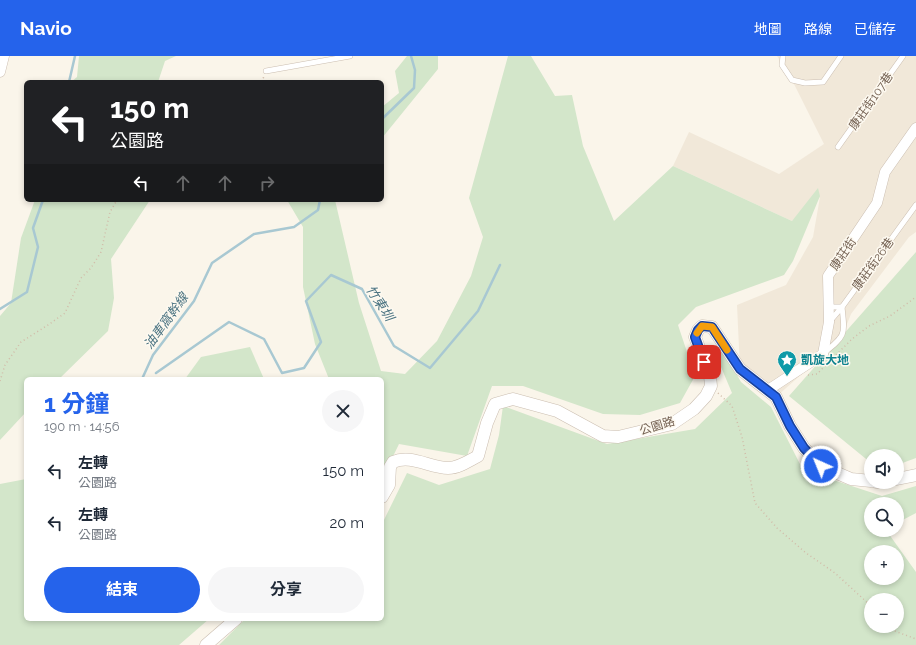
<!DOCTYPE html>
<html lang="zh-TW">
<meta charset="utf-8">
<style>
:root{--surface:#fff;--page:#f6f6f7;--text:#1f2937;--muted:#747a83;--accent:#2563eb}
body{margin:0;font-family:Raleway,"Noto Sans TC",sans-serif;background:var(--page);color:var(--text);height:100vh;display:flex;flex-direction:column;font-size:15px;white-space:nowrap}
*{box-sizing:border-box;margin:0}
p{font-size:13px;color:var(--muted)}
.icon{flex:none;width:22px;height:22px;fill:none;stroke:currentColor;stroke-width:2;stroke-linecap:round;stroke-linejoin:round}
.map{position:relative;flex:1;overflow:hidden}
.side{position:absolute;left:24px;top:321px;width:360px;height:244px;display:flex;flex-direction:column;background:var(--surface);border-radius:6px;box-shadow:0 2px 6px #0003}
.side>*{flex:none}
.hud{position:absolute;left:24px;top:24px;width:360px;height:122px;border-radius:6px;box-shadow:0 2px 6px #0003;background:#202124;color:#fff;overflow:hidden}
.buttons{position:absolute;left:864px;top:393px;display:grid;gap:8px}
.buttons a{display:grid;place-items:center;width:40px;height:40px;border-radius:50%;background:var(--surface);box-shadow:0 2px 6px #0003;font-size:20px}
.pin{position:absolute;display:grid;place-items:center;width:34px;height:34px;color:#fff;margin:-17px;border-radius:8px;box-shadow:0 2px 6px #0006}
.me{position:absolute;width:44px;margin:-22px;rotate:316deg;stroke-linejoin:round;filter:drop-shadow(0 0 3px #0008)}
.turn{display:flex;align-items:center;gap:14px;height:84px;padding:0 20px;font-size:18px}
.turn .icon{width:52px;height:52px;stroke-width:2.5}
.turn b{display:block;font-size:28px;line-height:34px}
.lanes{display:flex;align-items:center;height:38px;padding:0 20px;background:#0003;justify-content:center;gap:20px;direction:ltr}
.lanes .off{opacity:.35}
.round{display:grid;place-items:center;flex:none;width:42px;height:42px;border-radius:21px;background:var(--page)}
.summary{display:flex;align-items:center;justify-content:space-between;height:68px;padding:0 20px}
h1{font-size:24px;font-weight:700;line-height:30px;color:var(--accent)}
.button{display:flex;gap:8px;margin-top:auto;padding:8px 20px}
.button a{flex:1;height:46px;border-radius:24px;background:var(--accent);color:#fff;font-size:16px;font-weight:700;line-height:46px;text-align:center}
.button a+a{background:var(--page);color:var(--text)}
ul{padding:0;list-style:none}
li{display:flex;align-items:center;gap:12px;height:52px;padding:0 20px}
li div{flex:1}
li b{display:block;font-size:15px}
li em{font-style:normal}
header{display:flex;align-items:center;gap:24px;box-sizing:border-box;height:56px;padding:0 20px;background:var(--accent);color:#fff}
header strong{font-size:19px}
nav{display:flex;gap:22px;margin-inline-start:auto;font-size:14px}
.map>svg:first-child{display:block}
.residential{fill:#f1e8d9}
.green{fill:#d3e6ca;fill-rule:evenodd}
.lines{fill:none;stroke-linecap:round;stroke-linejoin:round}
.stream{stroke:#a8c8d2;stroke-width:2.5}
.service-casing{stroke:#cbbeb1;stroke-width:6}
.minor-casing{stroke:#cbbeb1;stroke-width:11}
.tertiary-casing{stroke:#cbbeb1;stroke-width:13}
.path{stroke:#d1bba8;stroke-width:1.5;stroke-dasharray:1 3;stroke-linecap:butt}
.service{stroke:#fff;stroke-width:5}
.minor{stroke:#fff;stroke-width:10}
.tertiary{stroke:#fff;stroke-width:12}
.route-casing{stroke:#184099;stroke-width:10}
.route{stroke:#2563eb;stroke-width:7}
.slow{stroke:#f59e0b;stroke-width:7}
.labels{text-anchor:middle;dominant-baseline:central;stroke-width:3;stroke-linejoin:round;paint-order:stroke}
.street-label{font-size:12px;fill:#725f50;stroke:#fdf9f0}
.culture-label{font-size:12px;font-weight:bold;fill:#0d838f;stroke:#fdf9f0;text-anchor:start}
.water-label{font-size:13px;font-style:italic;fill:#4c7482;stroke:#fdf9f0}
</style>
<header>
<strong>Navio</strong>
<nav><a>地圖</a><a>路線</a><a>已儲存</a></nav>
</header>
<div class="map">
<svg width="916" height="589" viewBox="0 0 916 589">
<rect width="100%" height="100%" fill="#faf5ea"/>
<path class="residential" d="M777,0H916V176L909,181L851,258L841,283L776,341L740,313L737,249L786,229L813,181L820,141L792,165L673,110L689,76L779,118L824,88L792,24Z"/>
<g class="green">
<path d="M79,0H176L165,5L158,26H71L77,21Z"/>
<path d="M407,0H438V13L382,82V51L399,37L395,15Z"/>
<path d="M508,0H531L555,40L572,39L583,90L614,165L673,110L792,165L818,132L820,140L793,205L784,219L696,251L678,269L695,320L680,347L640,359L603,358L523,330H492L467,400L399,388L382,423V323H329L315,288L303,231V171L287,144H335L359,247L381,315L405,318L437,285L471,220L483,181L469,142Z"/>
<path d="M35,144H150L111,203L114,242L108,275L59,323H26V356L0,384V260L11,247L21,182Z"/>
<path d="M916,196V402L897,409V400H871V407L789,340Z"/>
<path d="M720,289L741,326L771,351L803,414L882,440L916,430V457L897,467V448H871V474H886L916,516V589H219L245,563H382V468L407,417L439,429L490,413L499,379L503,350L607,388L695,373L732,337L713,292ZM871,496H897V522H871ZM871,544H897V570H871Z"/>
<path d="M250,291L264,323H185L201,301Z"/>
<path d="M26,423V563H209L179,589H0V428Z"/>
</g>
<g class="lines">
<g class="stream">
<path d="M69,26L75,0"/>
<path d="M382,63L414,32L415,14L411,0"/>
<path d="M0,253L27,236L38,191L33,172L43,144"/>
<path d="M156,317L229,266L264,283L282,317L304,312L321,286L306,245L331,219L362,233L394,290L430,312L478,255L500,209"/>
<path d="M142,323L153,299L194,245L212,207L254,178L294,171L318,154L320,144"/>
</g>
<g class="service-casing">
<g id="service">
<path d="M783,0L782,9L792,24L805,27L823,26L841,0"/>
<path d="M266,15L350,0"/>
<path d="M838,91L903,0"/>
<path d="M830,265L842,251L916,149"/>
<path d="M824,297C846,279 845,279 842,251H828"/>
</g>
</g>
<g class="minor-casing">
<g id="minor">
<path d="M0,16L4,0"/>
<path d="M768,334L823,298L829,266L828,220L877,147L885,116L916,72"/>
</g>
</g>
<g class="tertiary-casing">
<g id="tertiary">
<path d="M897,423L916,419"/>
<path d="M876,426H887"/>
<path d="M382,441L389,429L390,411L393,406C411,398 430,412 448,412C458,412 469,405 478,400L487,367L495,348L513,343L557,355L603,380L618,381L672,368L694,353L706,340L711,330L710,320L695,281L698,274L702,270L712,271L740,313L776,341L790,370L804,392L821,410L851,423L871,425"/>
<path d="M206,589L236,563"/>
</g>
</g>
<g class="path">
<path d="M262,26L264,20"/>
<path d="M808,319L817,318L852,283L869,270L890,260L916,241"/>
<path d="M0,325L5,309L21,286L48,269L65,257L81,222L91,212L101,196L110,156L117,144"/>
<path d="M718,337L732,350L742,381L755,447L777,472L806,497L835,517L871,550"/>
<path d="M889,570L892,574L916,583"/>
</g>
<use href="#service" class="service"/>
<use href="#minor" class="minor"/>
<use href="#tertiary" class="tertiary"/>
</g>
<g class="lines">
<g class="route-casing">
<path id="route" d="M704,306L695,281L698,274L702,270L712,271L740,313L776,341L790,370L804,392L821,410"/>
</g>
<use href="#route" class="route"/>
<path class="slow" d="M697,277L702,270L712,271L727,294"/>
</g>
<defs>
<g id="sight-pin" transform="scale(1)"><path d="M0 17L-7.5 6A9.5 9.5 0 1 1 7.5 6Z" fill="#0f9aa8" stroke="#fdf9f0"/><path d="M0-6L1.8-2.2L6-1.7L2.9 1.2L3.7 5.4L0 3.3L-3.7 5.4L-2.9 1.2L-6-1.7L-1.8-2.2Z" fill="#fff"/></g>
</defs>
<g fill-rule="evenodd">
<use href="#sight-pin" x="787" y="304"/>
</g>
<g class="labels">
<g class="street-label">
<text transform="translate(871 45) rotate(-55)">康莊街107巷</text>
<text transform="translate(843 198) rotate(-56)">康莊街</text>
<text transform="translate(873 208) rotate(-54)">康莊街26巷</text>
<text transform="translate(657 370) rotate(-17)">公園路</text>
</g>
<g class="culture-label">
<text x="801" y="304">凱旋大地</text>
</g>
<g class="water-label">
<text transform="translate(380 247) rotate(57)">竹東圳</text>
<text transform="translate(166 265) rotate(-54)">油車窩幹線</text>
</g>
</g>
</svg>
<div class="buttons">
<a><svg class="icon" aria-label="sound" viewBox="0 0 24 24"><path d="M4 9h4l5-4v14l-5-4H4zM17 9q2 3 0 6"/></svg></a>
<a><svg class="icon" aria-label="search" viewBox="0 0 24 24"><circle cx="10" cy="10" r="6"/><path d="M15 15l6 6"/></svg></a>
<a>+</a>
<a>−</a>
</div>
<div class="pin" style="left:704px;top:306px;background:#d93025"><svg class="icon" aria-label="arrive" viewBox="0 0 24 24"><path d="M6 21V4h12l-3 4 3 4H6"/></svg></div>
<svg class="me" style="left:821px;top:410px" viewBox="-20 -20 40 40"><circle r="17" fill="#2563eb" stroke="#fff" stroke-width="3"/><path d="M0-11L8 9 0 5-8 9z" fill="#fff"/></svg>
<div class="hud">
<div class="turn"><svg class="icon" aria-label="left" viewBox="0 0 24 24"><path d="M17 20v-9H6M10 6l-5 5 5 5"/></svg><div><b>150 m</b>公園路</div></div>
<div class="lanes"><svg class="icon" aria-label="left" viewBox="0 0 24 24"><path d="M17 20v-9H6M10 6l-5 5 5 5"/></svg><svg class="icon off" aria-label="ahead" viewBox="0 0 24 24"><path d="M12 20V5M6 11l6-6 6 6"/></svg><svg class="icon off" aria-label="ahead" viewBox="0 0 24 24"><path d="M12 20V5M6 11l6-6 6 6"/></svg><svg class="icon off" aria-label="right" viewBox="0 0 24 24"><path d="M7 20v-9h11M14 6l5 5-5 5"/></svg></div>
</div>
<section class="side">
<div class="summary"><div><h1>1 分鐘</h1><p>190 m · 14:56</p></div><a class="round"><svg class="icon" aria-label="close" viewBox="0 0 24 24"><path d="M6 6l12 12M18 6L6 18"/></svg></a></div>
<ul>
<li><svg class="icon" aria-label="left" viewBox="0 0 24 24"><path d="M17 20v-9H6M10 6l-5 5 5 5"/></svg><div><b>左轉</b><p>公園路</p></div><em>150 m</em></li>
<li><svg class="icon" aria-label="left" viewBox="0 0 24 24"><path d="M17 20v-9H6M10 6l-5 5 5 5"/></svg><div><b>左轉</b><p>公園路</p></div><em>20 m</em></li>
</ul>
<div class="button"><a>結束</a><a>分享</a></div>
</section>
</div>
